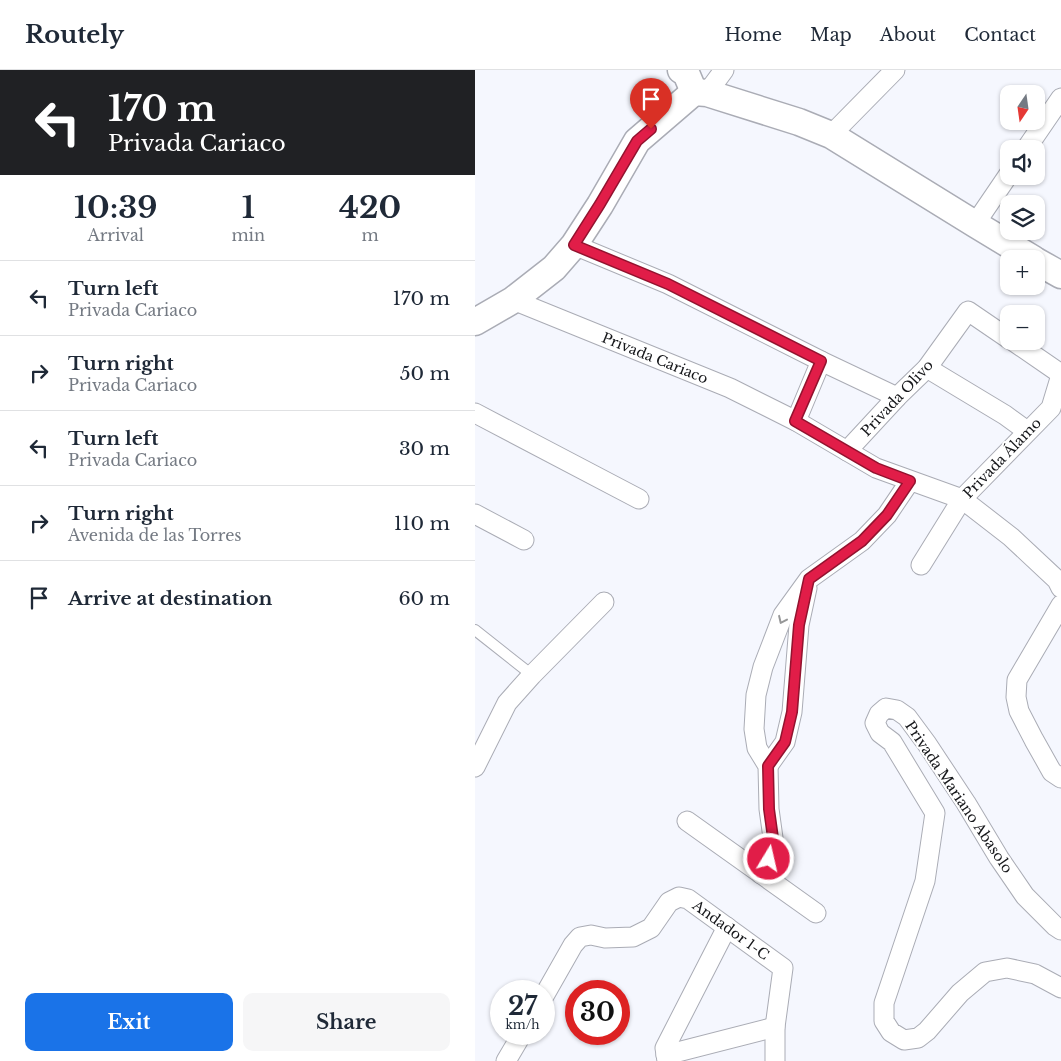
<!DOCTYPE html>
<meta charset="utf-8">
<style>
:root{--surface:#fff;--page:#f6f6f7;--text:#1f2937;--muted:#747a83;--line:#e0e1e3;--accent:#1a73e8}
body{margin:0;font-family:"Libre Baskerville",serif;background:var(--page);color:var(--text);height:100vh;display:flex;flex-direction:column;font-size:19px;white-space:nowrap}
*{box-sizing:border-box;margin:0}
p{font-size:16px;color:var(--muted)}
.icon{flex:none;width:28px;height:28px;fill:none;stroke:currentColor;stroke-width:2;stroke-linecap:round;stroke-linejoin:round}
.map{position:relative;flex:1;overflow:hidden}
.side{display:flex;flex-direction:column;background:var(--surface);width:475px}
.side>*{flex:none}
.guide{background:#202124;color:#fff;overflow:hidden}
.needle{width:32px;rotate:193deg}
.tools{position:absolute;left:525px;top:15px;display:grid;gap:10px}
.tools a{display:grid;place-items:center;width:45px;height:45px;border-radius:10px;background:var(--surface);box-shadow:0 1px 4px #0004;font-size:25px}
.speed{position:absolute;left:15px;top:910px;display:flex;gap:10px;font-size:25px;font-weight:700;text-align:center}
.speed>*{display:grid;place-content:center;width:65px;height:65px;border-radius:50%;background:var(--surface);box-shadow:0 1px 4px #0004;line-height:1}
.speed small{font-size:12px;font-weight:400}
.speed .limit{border:8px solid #d22;background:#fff;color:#111}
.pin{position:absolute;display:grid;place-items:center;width:42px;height:42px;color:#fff;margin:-51px -21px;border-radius:50% 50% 50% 0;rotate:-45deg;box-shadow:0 0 5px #0007}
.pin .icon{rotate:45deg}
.me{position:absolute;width:55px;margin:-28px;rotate:9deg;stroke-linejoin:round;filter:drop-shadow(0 0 4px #0008)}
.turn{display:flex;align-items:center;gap:18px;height:105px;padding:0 25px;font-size:22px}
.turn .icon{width:65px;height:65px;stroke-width:2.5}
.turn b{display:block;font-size:35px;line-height:42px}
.eta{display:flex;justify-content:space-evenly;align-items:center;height:85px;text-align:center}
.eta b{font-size:30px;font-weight:700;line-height:35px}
.cta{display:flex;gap:10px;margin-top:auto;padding:10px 25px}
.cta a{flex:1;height:58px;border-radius:10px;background:var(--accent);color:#fff;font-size:20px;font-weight:700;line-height:58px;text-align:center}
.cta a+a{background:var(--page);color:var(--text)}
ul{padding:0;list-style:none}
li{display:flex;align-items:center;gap:15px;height:75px;padding:0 25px;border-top:1px solid var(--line)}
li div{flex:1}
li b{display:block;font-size:19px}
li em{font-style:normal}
header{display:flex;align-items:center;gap:30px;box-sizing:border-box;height:70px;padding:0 25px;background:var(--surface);border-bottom:1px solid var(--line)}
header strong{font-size:24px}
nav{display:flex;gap:28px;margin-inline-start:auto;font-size:18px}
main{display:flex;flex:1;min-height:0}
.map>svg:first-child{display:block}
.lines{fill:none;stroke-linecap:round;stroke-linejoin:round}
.lane-casing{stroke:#aaacb5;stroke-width:12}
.street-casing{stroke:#aaacb5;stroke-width:21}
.secondary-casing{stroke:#aaacb5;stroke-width:29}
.lane{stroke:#fff;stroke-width:10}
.street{stroke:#fff;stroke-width:19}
.secondary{stroke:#fff;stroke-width:26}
.oneway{stroke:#969798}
.route-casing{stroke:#92132f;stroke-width:12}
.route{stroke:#e11d48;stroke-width:9}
.labels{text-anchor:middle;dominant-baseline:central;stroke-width:4;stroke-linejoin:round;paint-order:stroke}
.street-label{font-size:14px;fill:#16171a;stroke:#fff}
</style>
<header>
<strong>Routely</strong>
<nav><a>Home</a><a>Map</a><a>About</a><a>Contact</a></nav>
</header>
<main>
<section class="side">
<div class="guide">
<div class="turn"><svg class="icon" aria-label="left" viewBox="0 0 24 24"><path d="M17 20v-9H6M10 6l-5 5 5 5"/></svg><div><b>170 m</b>Privada Cariaco</div></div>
</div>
<div class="eta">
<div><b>10:39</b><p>Arrival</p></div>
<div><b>1</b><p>min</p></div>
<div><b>420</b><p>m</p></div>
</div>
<ul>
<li><svg class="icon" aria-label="left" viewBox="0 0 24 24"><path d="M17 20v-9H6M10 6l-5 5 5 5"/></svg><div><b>Turn left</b><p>Privada Cariaco</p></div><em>170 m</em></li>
<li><svg class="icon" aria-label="right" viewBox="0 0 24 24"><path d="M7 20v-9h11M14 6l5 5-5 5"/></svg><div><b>Turn right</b><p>Privada Cariaco</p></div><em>50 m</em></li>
<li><svg class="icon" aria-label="left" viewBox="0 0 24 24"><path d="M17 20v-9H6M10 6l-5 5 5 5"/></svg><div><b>Turn left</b><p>Privada Cariaco</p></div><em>30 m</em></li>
<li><svg class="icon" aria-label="right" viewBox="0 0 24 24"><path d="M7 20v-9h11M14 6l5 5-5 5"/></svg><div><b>Turn right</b><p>Avenida de las Torres</p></div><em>110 m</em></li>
<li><svg class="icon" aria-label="arrive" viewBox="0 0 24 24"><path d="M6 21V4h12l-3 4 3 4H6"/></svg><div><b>Arrive at destination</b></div><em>60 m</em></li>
</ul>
<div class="cta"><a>Exit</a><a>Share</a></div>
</section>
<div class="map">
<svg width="586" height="991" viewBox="0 0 586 991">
<rect width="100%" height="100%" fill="#f5f7fe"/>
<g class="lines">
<g class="lane-casing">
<path id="lane" d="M0,560L57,605"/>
</g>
<g class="street-casing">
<g id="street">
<path d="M232,23L249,0"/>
<path d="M356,65L420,0"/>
<path d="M551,79L586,28"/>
<path d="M500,154L534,104"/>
<path d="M99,175L193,214L346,291L321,351"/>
<path d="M38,230L255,318L321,351L401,398L487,429L536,467L582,510L586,518"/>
<path d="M538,271L586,304"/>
<path d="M346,291L422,327"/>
<path d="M452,298L530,345L552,361"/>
<path d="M0,343L164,429"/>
<path d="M372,381L422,327L452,298L493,241L534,269"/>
<path d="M0,444L49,470"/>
<path d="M446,495L487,429L576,338L586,305"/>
<path d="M586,535L542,610L541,627L544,641L559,670L577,702L586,708"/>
<path d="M293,696L310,672L317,642L324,555L332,518"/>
<path d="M0,697L32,633L57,605L129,532"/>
<path d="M212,751L341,843"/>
<path d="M286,804L294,789L298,768L294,739L293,696L282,678L279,659L281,625L288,597L308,545L334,509L387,471L412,445L435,411"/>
<path d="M586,860L580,856L550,826L524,788L491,733L452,674L432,647L422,640L411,638L404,644L400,653L405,663L417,672L460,743L450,811L409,933V951L416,962L429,970L443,968L452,961L485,923L510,902L532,898L560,904L586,918"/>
<path d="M69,926L98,875L105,867L116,865L130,868L158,867L176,858L194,832L204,827L213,829L308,898L300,957V991"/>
<path d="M191,985L300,957"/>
<path d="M31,991L47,964"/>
<path d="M192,991L190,978L252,857"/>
</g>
</g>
<g class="secondary-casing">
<g id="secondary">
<path d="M206,0L211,3L219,22"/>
<path d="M219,22L232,23L324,52L356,65L500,154L558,189"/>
<path d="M561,191L586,205"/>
<path d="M0,252L38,230L79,198L99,175L125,135L162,71L219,22"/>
</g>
</g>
<use href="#lane" class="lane"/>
<use href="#street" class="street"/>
<use href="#secondary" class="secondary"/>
</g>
<defs><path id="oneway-chevron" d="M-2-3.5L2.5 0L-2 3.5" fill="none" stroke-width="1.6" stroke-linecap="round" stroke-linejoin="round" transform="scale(1.25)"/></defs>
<use class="oneway" href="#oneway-chevron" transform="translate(307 550) rotate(115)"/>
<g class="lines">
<g class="route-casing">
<path id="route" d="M176,59L162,71L125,134L99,175L193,214L346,291L320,351L401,398L435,411L412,445L387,471L334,509L324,555L317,642L310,672L293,696L294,739L298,768L294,789"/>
</g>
<use href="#route" class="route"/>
</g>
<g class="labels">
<g class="street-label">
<text transform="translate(180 288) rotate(22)">Privada Cariaco</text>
<text transform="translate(422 328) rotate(-47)">Privada Olivo</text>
<text transform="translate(527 388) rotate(-46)">Privada Álamo</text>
<text transform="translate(484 727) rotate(56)">Privada Mariano Abasolo</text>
<text transform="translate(256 860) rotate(36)">Andador 1-C</text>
</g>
</g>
</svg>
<div class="tools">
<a><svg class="needle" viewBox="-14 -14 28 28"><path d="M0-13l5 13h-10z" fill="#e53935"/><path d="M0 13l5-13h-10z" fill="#747a83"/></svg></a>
<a><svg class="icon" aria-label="sound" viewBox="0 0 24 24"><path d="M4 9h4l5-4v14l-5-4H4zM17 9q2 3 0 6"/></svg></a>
<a><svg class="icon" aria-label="layers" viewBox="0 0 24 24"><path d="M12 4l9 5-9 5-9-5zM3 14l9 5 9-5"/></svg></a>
<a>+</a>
<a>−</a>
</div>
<div class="speed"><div>27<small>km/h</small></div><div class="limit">30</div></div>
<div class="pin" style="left:176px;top:59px;background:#d93025"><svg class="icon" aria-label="arrive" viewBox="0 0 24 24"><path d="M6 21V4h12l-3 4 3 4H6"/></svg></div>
<svg class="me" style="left:294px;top:789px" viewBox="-20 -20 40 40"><circle r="17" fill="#e11d48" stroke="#fff" stroke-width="3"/><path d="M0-11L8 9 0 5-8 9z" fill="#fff"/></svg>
</div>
</main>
